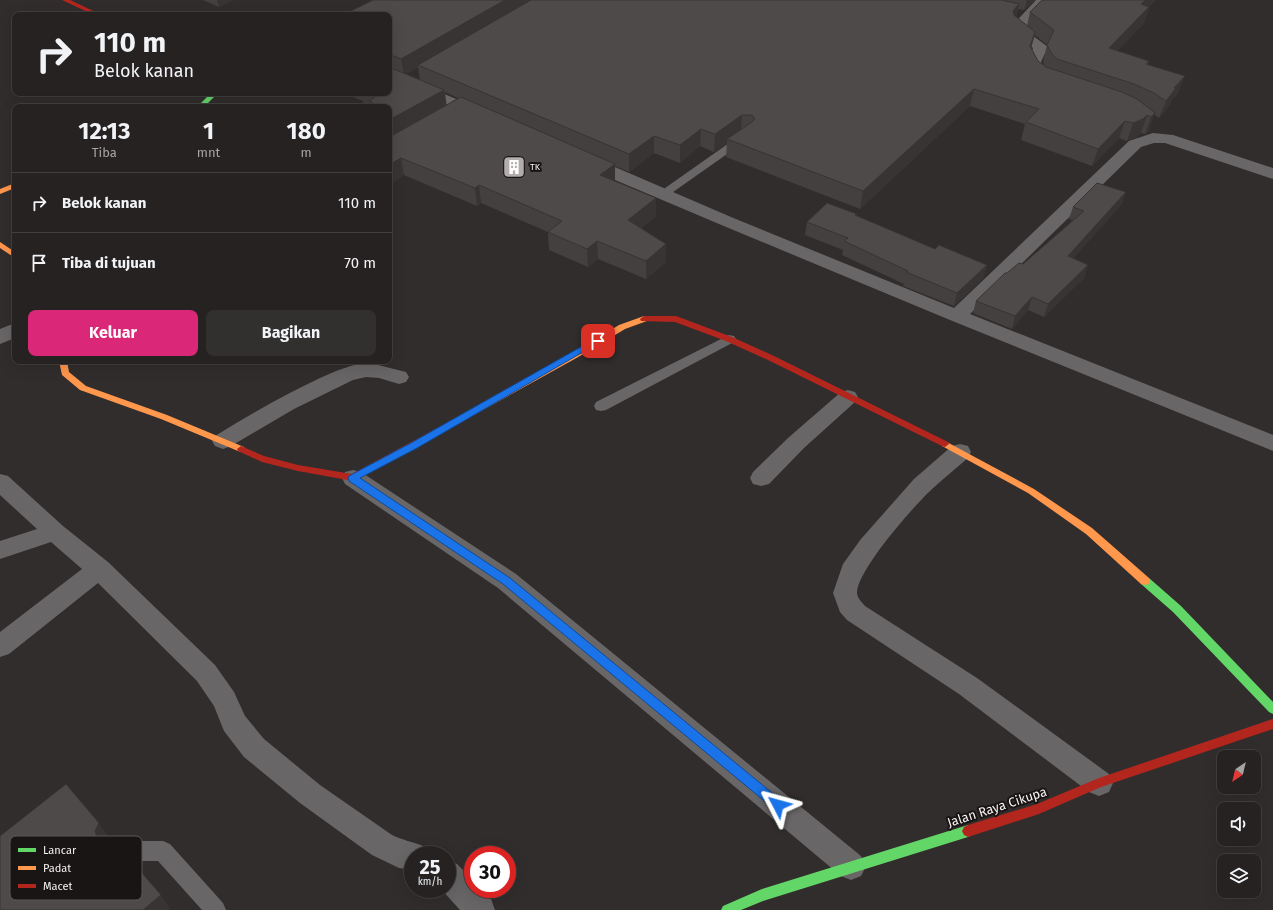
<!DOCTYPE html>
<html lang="id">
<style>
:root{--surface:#262222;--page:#322f2f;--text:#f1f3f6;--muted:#a4a4a5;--line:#423f40;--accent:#db2777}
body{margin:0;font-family:"Fira Sans",sans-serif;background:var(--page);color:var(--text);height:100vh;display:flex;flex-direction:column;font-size:15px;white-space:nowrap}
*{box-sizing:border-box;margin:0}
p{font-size:13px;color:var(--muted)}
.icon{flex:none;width:22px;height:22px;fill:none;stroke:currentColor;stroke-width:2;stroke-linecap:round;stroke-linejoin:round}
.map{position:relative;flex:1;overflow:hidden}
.sheet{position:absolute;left:12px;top:104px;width:380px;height:260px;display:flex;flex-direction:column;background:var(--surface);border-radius:8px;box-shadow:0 4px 16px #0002,0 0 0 1px var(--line)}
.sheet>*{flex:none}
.banner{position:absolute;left:12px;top:12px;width:380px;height:84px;border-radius:8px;box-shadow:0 4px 16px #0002,0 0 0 1px var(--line);background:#262222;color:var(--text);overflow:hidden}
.needle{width:26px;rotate:215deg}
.fabs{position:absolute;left:1217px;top:750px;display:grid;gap:8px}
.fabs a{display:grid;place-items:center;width:44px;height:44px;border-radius:8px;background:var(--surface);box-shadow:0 4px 16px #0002,0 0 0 1px var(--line);font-size:20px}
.speed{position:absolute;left:404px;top:846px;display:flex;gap:8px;font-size:20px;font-weight:700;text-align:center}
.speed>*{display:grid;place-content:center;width:52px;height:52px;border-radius:50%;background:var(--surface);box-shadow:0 4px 16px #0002,0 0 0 1px var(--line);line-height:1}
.speed small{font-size:10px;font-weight:400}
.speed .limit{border:6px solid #d22;background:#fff;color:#111}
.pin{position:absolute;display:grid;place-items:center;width:34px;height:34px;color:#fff;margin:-17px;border-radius:8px;box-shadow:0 2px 6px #0006}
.me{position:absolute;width:44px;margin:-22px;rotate:309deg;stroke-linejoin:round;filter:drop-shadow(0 0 3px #0008)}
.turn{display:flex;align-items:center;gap:14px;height:84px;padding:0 16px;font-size:18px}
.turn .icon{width:52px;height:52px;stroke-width:2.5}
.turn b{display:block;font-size:28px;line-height:34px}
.eta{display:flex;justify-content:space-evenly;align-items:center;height:68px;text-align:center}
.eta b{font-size:24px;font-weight:700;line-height:28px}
.button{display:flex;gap:8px;margin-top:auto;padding:8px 16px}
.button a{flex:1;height:46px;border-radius:8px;background:var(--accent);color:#fff;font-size:16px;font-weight:700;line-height:46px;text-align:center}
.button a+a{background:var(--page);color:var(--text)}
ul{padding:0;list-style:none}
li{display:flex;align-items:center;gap:12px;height:60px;padding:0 16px;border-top:1px solid var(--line)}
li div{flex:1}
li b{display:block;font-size:15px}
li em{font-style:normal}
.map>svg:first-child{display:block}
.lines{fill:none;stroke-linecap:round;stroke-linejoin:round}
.lane{fill:#686666;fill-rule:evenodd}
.street{fill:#686666;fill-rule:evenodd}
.fast{fill:#63d668;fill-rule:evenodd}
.slow{fill:#ff974d;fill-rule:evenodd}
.jam{fill:#b3261e;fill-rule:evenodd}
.wall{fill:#43403f;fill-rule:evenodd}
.shaded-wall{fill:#373433}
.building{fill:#4e4a49;stroke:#373433}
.route{fill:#1a73e8;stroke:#114b97}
.labels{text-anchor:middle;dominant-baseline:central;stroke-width:4;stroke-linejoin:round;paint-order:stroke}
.far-poi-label{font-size:9px;fill:#f7f2f1;stroke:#191515;text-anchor:start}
.near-street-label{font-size:13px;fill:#f7f2f1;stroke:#191515}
.key{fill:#191515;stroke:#5c5757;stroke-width:1}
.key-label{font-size:11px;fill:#f7f2f1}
</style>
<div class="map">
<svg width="1273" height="910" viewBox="0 0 1273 910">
<rect width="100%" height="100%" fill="#322d2d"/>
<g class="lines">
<g class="lane">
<path d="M743,135L749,138L747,140L666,197H658L656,195L658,193L739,136Z"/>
<path d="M729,335L734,336L736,339L734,342L606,410L601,411L596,410L594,406L596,402Z"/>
<path d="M121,841H163L170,844L223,903L226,910H202L158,861H121L114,858L111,851L114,844Z"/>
</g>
<g class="street">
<path d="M1036,0H1051L1024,29L1048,47L1041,62L1046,72L1057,81L1054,84C1039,88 1032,74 1027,62L1033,48L1013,34L1010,28Z"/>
<path d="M389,71L485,111L487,114L485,117L479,119L473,117L389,81Z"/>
<path d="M1153,133L1173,135L1273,168V179L1165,143H1154L1141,147L970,314L1273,435V451L950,320L719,224L582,166L580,162L582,158L588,157L594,158L731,217L954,308L1129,141Z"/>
<path d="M15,323V338L0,344V329Z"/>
<path d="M370,363L406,372L409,377L406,382L399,384L379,378L366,377L353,380L294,409L231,446L223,449L215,446L212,441L215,436C249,415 282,396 318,379C334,372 352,363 370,363Z"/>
<path d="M848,390L855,392L858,397L855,402L804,448L769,484L761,486L753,484L750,478L753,472L788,438L841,392Z"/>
<path d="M960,444L968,446L971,452L968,458C956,468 943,479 931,490C914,506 857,570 857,593C857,598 862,602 865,606L977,678L1109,774L1113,783L1109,792L1099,796L1089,792L959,694L847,620L840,612L833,593L843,564L861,539L914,479L952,446Z"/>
<path d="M353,470L361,472L516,574L861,856L866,866L861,876L851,880L841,876L498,588L345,484L342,478L345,472Z"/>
<path d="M0,474L8,476L63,526L108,562L215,665L234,692L245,716L264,739L320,785L392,835C402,840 413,842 423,846L427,855H413V870L399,868L372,855L300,803L244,757L224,731L214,706L197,681L98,583L9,654L0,657V632L82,569L51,542L0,559V541L37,529L0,495Z"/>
<path d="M447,860L457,864L473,880V889H481L491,899L495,910H460L441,889H447Z"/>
</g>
<g class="fast">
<path d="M211,93H218L204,107H197Z"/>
<path d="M1145,577L1149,578L1181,606L1273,702V714L1269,712L1173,612L1141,584L1140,581L1141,578Z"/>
<path d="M968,825L972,827L974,831L972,835L968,837L763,901L741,910H721L723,906L762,889Z"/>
</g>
<g class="slow">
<path d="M15,183V188L0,194V189Z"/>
<path d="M0,242L15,252V258L0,248Z"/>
<path d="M644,316L648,319L647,321L625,329L589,351L481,411H475L474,409L475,407L583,347L619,325Z"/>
<path d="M59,361H67L69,372L86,386L167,415L244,447L245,449L241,452L238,451L161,419L80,390L62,375Z"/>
<path d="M945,441L1034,489L1092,528L1149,578L1150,581L1149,584L1145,585L1141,584L1086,534L1028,493L942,446L941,444Z"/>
</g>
<g class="jam">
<path d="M62,0H70L102,15H94Z"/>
<path d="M644,316H676L732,337L774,356L948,442L949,444L945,447L942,446L768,360L726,341L675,322L641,321L640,319Z"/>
<path d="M478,406L482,409L481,411L353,481L298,471L262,462L238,451L237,449L241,446L264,456L298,465L352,474Z"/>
<path d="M1273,719V729L1101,787L1039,814L968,837L964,835L962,831L964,827L968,825L1037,804L1099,778Z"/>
</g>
</g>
<g class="wall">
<path d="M203,0H233L219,7Z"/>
<path d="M373,0H1035L1024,10L1018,9L1016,17L1027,26L1030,12L1149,8L1144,23L1117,51L1149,61L1148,64L1178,93L1172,99L1170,105L1159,118L1154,114L1149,130L1145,134L1141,133L1137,137L1127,141L1119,138L1092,166L1021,140L1025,124L970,106L860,209L726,157L727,143L714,152L700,146L680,163L654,153L629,172L615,166V181L656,198V216L641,228L666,262L646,279L598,259L588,267L549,250L548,232L481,203L477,206L404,175L392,183L389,181V107H364L363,101L343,93H389V15ZM1035,35L1047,45L1043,62L1045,67L1038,61L1031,48ZM418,67L420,80L406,74ZM445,92L458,98L446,105Z"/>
<path d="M1126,192L1121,205L1073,258L1088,265L1084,278L1044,317L1028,310L1012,329L973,313L976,301L1007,273L1023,264L1073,220L1069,219L1073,207Z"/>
<path d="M856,216L935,249L987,265L983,278L954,306L903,286L904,284L842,255L843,250L805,235L807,222Z"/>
</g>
<g class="shaded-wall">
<path d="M217,0H233L219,7Z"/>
<path d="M505,0H534L418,65V67L404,75L401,59Z"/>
<path d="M1027,0H1035L1024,10Z"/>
<path d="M1146,0H1156L1149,8L1144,23L1104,65L1109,48L1141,4Z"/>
<path d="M1019,4L1015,20L1009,27L1013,11Z"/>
<path d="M1035,32L1031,48L1030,46Z"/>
<path d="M1185,76L1178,93L1172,99L1170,105L1159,118L1166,101L1174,88Z"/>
<path d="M974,89L970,106L860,209L863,191Z"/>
<path d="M444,90L447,107L389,139V120Z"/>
<path d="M1155,113L1149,130L1145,134L1151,117Z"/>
<path d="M742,115L741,133L727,139V143L714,152L715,134Z"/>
<path d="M1147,115L1141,133L1137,137L1127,141L1133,123Z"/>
<path d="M1125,121L1119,138L1092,166L1098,149Z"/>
<path d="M701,129L700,146L680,163V145Z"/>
<path d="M654,136V153L629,172V154Z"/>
<path d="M401,158L404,175L392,183L389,165Z"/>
<path d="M615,164V182L600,175Z"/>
<path d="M479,185L481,203L477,206L475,188Z"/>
<path d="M1126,192L1121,205L1064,269L1068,256Z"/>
<path d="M656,198V216L628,238V220Z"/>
<path d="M597,241L598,259L588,267L587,249Z"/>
<path d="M666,244V262L646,279V261Z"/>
<path d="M987,265L983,278L954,306L957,293Z"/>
<path d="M1088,265L1084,278L1044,317L1048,304Z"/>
<path d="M1032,297L1028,310L1012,329L1015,316Z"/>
<path d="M99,823L113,843L110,850L98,839L95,831Z"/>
<path d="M161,895L171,910H143Z"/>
</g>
<g class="building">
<path d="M373,0H505L401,59L389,54V15H343Z"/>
<path d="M531,0H1002L1019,4L1013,11L1014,15L1035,32L1030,46L1038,61L1046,67L1122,92L1137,99L1155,113L1151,117L1147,115L1143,119L1133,123L1125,121L1098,149L1026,122L1039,109L974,89L863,191L727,139L752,122L755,119L752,115H742L715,134L701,129L680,145L654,136L629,154L418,65Z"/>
<path d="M1042,0H1146L1141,4L1149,7L1109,48L1149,61L1146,64L1185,76L1174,88H1176L1166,101L1154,93L1134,84L1057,59L1052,54L1047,45L1054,30L1030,12Z"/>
<path d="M389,67L444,90L389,120V107H365L373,103L369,101L375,97L365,93H389Z"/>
<path d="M461,97L615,164L600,175L656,198L628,220L666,244L646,261L597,241L587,249L548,232L562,221L479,185L475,188L401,158L389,165V136L393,135Z"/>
<path d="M1097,183L1126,192L1068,256L1088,265L1048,304L1032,297L1015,316L976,301L1005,273H1007L1019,263L1023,264L1084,211L1073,207Z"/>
<path d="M827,203L857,214L855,215L935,249L939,245L987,265L957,293L906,272L908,271L844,241L848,238L807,222Z"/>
<path d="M66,784L99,823L95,831L98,839L106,843H116L161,895L143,910H0V836Z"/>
</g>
<path class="route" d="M595,339H601L602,341L417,448L360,478L510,578L782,801L784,805L782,809L778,810L774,809L503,584L349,481L348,478L349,476L411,443Z"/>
<defs>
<g id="building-square" transform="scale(1.15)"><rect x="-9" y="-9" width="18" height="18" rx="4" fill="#b2adac" stroke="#191515"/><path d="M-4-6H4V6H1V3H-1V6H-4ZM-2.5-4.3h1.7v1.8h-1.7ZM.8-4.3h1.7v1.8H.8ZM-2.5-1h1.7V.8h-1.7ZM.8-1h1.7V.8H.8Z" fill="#fff"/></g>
</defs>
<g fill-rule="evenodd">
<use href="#building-square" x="514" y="167"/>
</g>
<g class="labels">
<g class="far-poi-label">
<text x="530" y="167">TK</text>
</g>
<g class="near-street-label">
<text transform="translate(997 807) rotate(-18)">Jalan Raya Cikupa</text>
</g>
</g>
<rect x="10" y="836" width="132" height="64" rx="6" class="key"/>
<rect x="18" y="848" width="18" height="4" fill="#63d668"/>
<rect x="18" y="866" width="18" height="4" fill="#ff974d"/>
<rect x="18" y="884" width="18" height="4" fill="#b3261e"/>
<g class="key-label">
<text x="43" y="854">Lancar</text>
<text x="43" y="872">Padat</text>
<text x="43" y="890">Macet</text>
</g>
</svg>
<div class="fabs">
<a><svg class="needle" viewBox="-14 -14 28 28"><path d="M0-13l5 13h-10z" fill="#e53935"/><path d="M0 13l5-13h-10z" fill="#a4a4a5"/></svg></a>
<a><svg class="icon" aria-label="sound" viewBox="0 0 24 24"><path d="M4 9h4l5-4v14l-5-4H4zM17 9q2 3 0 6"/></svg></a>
<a><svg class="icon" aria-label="layers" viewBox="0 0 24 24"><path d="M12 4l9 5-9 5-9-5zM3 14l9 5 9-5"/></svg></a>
</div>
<div class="speed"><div>25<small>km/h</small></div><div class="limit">30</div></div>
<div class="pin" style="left:598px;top:341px;background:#d93025"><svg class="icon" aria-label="arrive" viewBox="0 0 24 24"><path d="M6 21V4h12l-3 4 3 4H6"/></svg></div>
<svg class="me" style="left:778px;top:805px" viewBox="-20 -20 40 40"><path d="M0-17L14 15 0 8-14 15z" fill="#1a73e8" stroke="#fff" stroke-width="4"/></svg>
<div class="banner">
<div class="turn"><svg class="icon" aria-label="right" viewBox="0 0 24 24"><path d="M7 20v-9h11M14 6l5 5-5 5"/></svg><div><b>110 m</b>Belok kanan</div></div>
</div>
<section class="sheet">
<div class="eta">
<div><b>12:13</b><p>Tiba</p></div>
<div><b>1</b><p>mnt</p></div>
<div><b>180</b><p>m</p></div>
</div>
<ul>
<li><svg class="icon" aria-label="right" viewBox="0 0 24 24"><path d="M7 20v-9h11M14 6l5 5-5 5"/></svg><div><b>Belok kanan</b></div><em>110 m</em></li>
<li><svg class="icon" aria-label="arrive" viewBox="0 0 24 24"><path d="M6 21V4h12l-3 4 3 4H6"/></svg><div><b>Tiba di tujuan</b></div><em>70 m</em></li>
</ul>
<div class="button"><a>Keluar</a><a>Bagikan</a></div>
</section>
</div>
